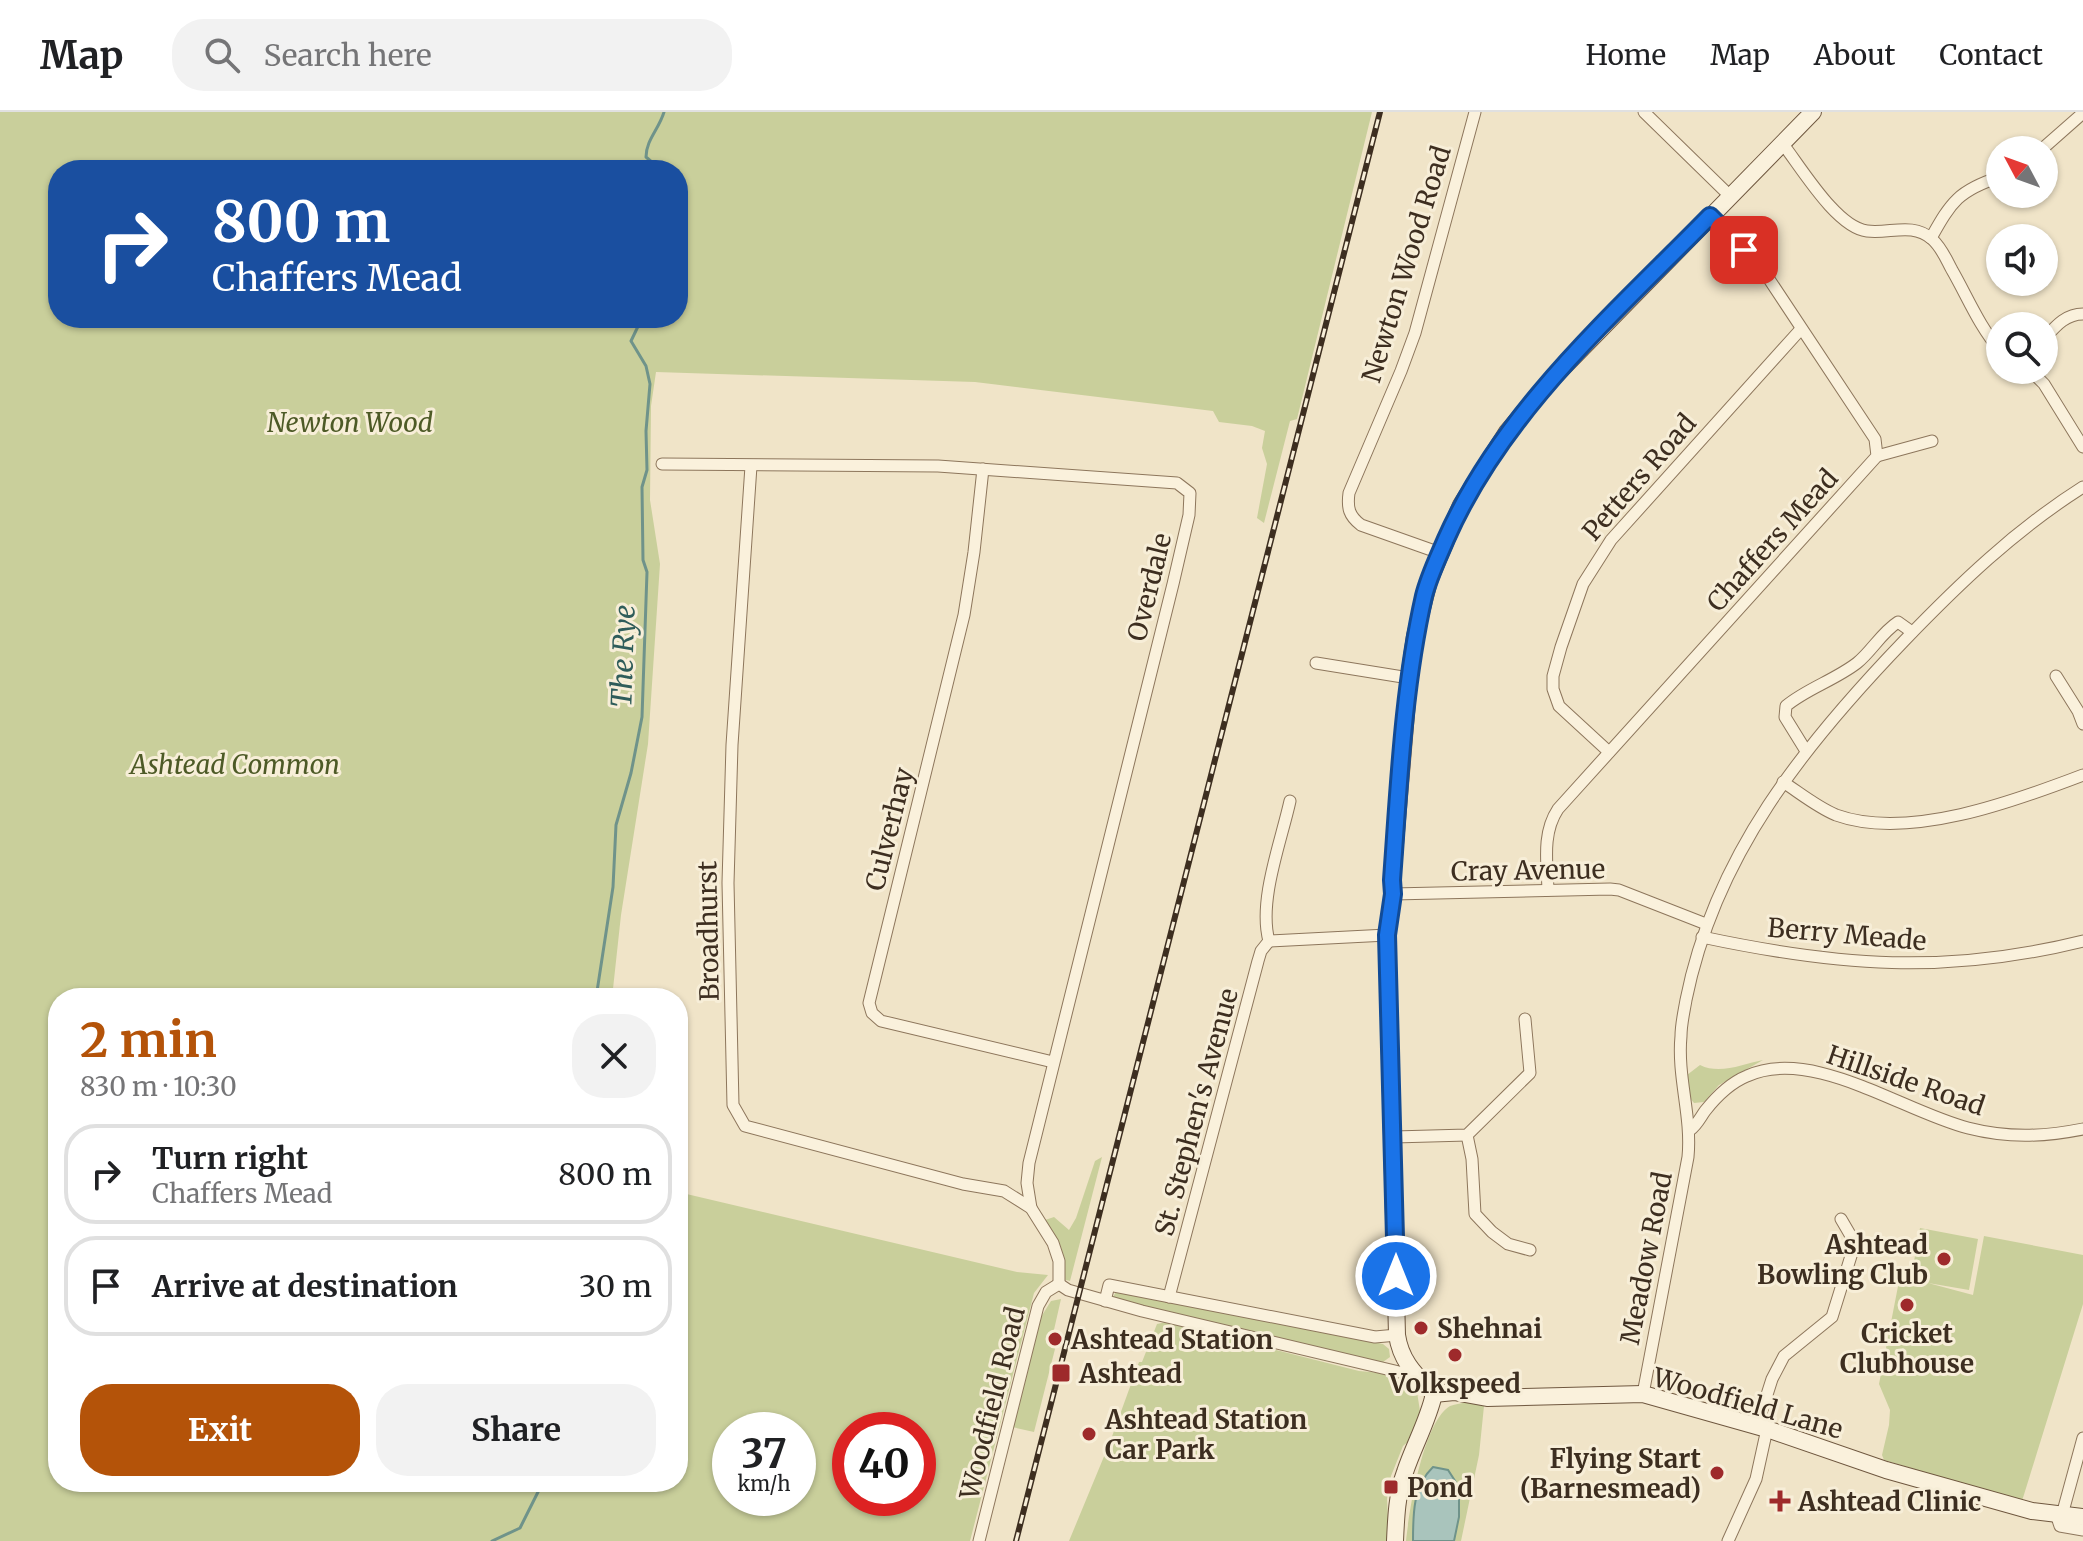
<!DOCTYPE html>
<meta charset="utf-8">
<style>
:root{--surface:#fff;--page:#f2f2f2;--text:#202124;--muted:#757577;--line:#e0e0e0;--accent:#b45309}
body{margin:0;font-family:Merriweather,serif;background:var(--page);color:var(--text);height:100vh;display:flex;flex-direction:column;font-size:30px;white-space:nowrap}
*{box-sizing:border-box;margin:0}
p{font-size:26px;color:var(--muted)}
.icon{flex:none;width:44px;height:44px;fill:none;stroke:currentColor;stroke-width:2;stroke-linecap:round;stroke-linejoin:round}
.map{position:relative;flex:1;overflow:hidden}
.side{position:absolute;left:48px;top:876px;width:640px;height:504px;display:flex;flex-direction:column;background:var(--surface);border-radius:32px;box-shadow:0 2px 6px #0004}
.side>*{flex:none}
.hud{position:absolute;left:48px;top:48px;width:640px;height:168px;border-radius:32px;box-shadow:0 2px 6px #0004;background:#1a4fa0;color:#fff;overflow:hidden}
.needle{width:52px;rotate:311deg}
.tools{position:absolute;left:1986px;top:24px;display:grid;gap:16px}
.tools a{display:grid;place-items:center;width:72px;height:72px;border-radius:50%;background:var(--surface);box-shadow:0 2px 6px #0004;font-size:40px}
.speed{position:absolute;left:712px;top:1300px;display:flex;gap:16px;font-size:40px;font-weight:700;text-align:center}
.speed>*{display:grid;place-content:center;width:104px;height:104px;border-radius:50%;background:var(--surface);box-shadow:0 2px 6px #0004;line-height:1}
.speed small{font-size:20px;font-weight:400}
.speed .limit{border:12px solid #d22;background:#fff;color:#111}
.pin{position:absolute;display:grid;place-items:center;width:68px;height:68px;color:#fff;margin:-34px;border-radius:16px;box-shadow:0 4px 12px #0006}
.me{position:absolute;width:88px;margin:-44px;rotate:0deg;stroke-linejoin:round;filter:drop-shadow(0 0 6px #0008)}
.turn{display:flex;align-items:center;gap:28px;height:168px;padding:0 32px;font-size:36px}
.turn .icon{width:104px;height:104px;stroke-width:2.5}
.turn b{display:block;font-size:56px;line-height:68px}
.round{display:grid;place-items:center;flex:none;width:84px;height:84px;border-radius:32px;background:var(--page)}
.summary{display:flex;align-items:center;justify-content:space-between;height:136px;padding:0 32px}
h1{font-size:48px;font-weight:700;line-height:60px;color:var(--accent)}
.button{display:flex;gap:16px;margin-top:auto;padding:16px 32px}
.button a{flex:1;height:92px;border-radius:32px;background:var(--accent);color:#fff;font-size:32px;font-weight:700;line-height:92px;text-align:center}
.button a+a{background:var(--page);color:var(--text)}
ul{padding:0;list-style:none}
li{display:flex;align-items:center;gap:24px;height:100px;margin:0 16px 12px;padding:0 16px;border:4px solid var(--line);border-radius:32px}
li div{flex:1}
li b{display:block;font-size:30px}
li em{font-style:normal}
header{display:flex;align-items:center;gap:48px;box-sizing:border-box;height:112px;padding:0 40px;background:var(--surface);border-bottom:2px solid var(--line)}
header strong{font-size:38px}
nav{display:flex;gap:44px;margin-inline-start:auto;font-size:28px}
.search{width:560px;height:72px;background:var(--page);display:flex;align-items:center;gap:20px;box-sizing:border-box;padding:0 28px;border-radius:32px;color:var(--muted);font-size:30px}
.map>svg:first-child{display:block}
.green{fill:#c9cf9b;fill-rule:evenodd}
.water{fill:#a9c4bc;stroke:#6f938a;stroke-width:2}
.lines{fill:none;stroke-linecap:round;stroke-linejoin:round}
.stream{stroke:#6f938a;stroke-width:3}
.street-casing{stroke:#8d765c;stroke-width:13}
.secondary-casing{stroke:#6f573f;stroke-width:18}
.street{stroke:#faf1dc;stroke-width:11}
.secondary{stroke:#faf1dc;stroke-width:16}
.rail-casing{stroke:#3d2e20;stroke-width:6}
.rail{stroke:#f7eed8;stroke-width:3;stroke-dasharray:9;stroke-linecap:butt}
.route-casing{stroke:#114b97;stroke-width:20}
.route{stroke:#1a73e8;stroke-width:14}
.poi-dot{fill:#9e2a2b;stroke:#f7eed8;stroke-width:3}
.labels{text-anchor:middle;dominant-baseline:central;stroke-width:6;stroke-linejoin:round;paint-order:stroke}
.street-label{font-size:26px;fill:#3d2e20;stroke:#f7eed8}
.park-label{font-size:26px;font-style:italic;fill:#4d5a26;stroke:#f7eed8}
.poi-label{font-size:26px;font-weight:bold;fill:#3d2e20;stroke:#f7eed8;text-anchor:start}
.water-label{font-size:28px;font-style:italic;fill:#2f5d5a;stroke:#f7eed8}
</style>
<header>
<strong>Map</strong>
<div class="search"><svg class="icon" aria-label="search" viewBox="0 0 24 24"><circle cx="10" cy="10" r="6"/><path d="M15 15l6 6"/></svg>Search here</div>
<nav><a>Home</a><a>Map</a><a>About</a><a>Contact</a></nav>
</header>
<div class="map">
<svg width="2083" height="1429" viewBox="0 0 2083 1429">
<rect width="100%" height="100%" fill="#f0e4c8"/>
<g class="green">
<path d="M0,0H1372L1297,307L1290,309L1264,411L1257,406L1267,352L1262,336L1265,319L1252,314L1219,310L1213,299L975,270L656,260L651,294L650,388L660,452L648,632L621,803L612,886H58V1370H678V1080L1017,1160L1048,1163L1034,1181L970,1429H0ZM58,58H678V206H58ZM730,1318H798V1386H730ZM850,1318H918V1386H850Z"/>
<path d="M1763,948L1719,973L1704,990L1694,991L1690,986L1687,963L1700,953C1720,963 1743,952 1763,948Z"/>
<path d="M1102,1045L1070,1169L1062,1167L1060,1136L1045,1108L1054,1105L1069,1118L1076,1106L1095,1049Z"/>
<path d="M1920,1116L1978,1127L1969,1178L1928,1171L1973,1183L1984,1124L2083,1143V1192L2022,1389L1884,1348L1882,1343L1889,1313L1890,1298L1879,1272L1900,1164L1911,1166Z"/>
<path d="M1117,1178L1383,1232L1389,1237L1390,1245L1383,1250L1368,1248L1115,1188L1113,1185Z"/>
<path d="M1061,1187L1051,1231L1056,1233L1034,1320L1012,1315L1041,1205L1051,1189Z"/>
<path d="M1166,1210L1359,1259L1393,1262L1406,1267L1417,1280L1420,1299L1410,1328L1403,1334L1391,1364L1387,1387L1389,1429H1069L1110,1330L1139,1250H1142L1157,1212Z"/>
<path d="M1468,1290H1480L1484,1294L1479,1343L1461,1429H1406C1409,1400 1423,1310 1450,1294C1455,1292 1463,1291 1468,1290Z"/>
</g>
<path class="water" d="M1433,1355L1448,1358L1459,1375V1405L1454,1429H1413C1413,1402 1413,1374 1433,1355Z"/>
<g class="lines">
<g class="stream">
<path d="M661,58L646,45C646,28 659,17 664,0"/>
<path d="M596,886L613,775L616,713L631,661L642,605L647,460L643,448L642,375L647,358L646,319L650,272L646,254L631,229L642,206"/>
<path d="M492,1429L520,1416L543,1370"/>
</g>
<g class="street-casing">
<g id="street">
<path d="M1644,0L1730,84"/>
<path d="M1782,31C1801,55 1836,115 1867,119C1890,122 1912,110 1932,127C1942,136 1946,147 1952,158C1967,184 1980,216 2000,238"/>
<path d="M2041,38L2083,1"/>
<path d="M1931,126C1951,90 1959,78 2000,65"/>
<path d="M2044,227C2055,215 2065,202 2083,202"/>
<path d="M2030,258L2044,272L2083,335"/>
<path d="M1877,344L1932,329"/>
<path d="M662,352L938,354L1177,371L1190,381L1189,403L1173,472L1029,1051L1027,1071L1031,1096"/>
<path d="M751,354L732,633L728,771L733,993L745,1014L963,1072L1004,1079L1031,1096L1053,1131L1059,1149V1172"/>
<path d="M983,357L974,440L964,503L869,891L872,901L881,909L1053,950"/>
<path d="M1440,441L1361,413C1349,404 1347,396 1349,381L1401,259L1415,221L1475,0"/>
<path d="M1316,551L1409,566"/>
<path d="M2056,564L2078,599L2083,612"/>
<path d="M1806,639L1785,605L1786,594C1806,577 1835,568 1857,551C1872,539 1881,521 1898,510L1912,520"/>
<path d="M1609,640L1559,594L1553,577V564L1561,535L1583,472L1611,428L1801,217"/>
<path d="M1783,670C1800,681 1817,695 1836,703C1908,729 2015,689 2083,663"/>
<path d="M1548,778C1547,750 1542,721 1558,697L1877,344L1875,327L1763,158L1710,104"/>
<path d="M1393,782L1610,777L1619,778L1706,812"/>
<path d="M1702,825C1838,854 1946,863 2083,829"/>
<path d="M1269,829L1387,823"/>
<path d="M1690,1018C1697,1013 1700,1006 1705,999C1716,985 1730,971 1747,964C1812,934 1904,1000 1968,1016C2007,1026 2043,1025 2083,1017"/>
<path d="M1467,1023L1472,1047L1475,1102L1492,1120L1508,1132L1530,1138"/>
<path d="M1394,1025L1467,1023L1530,961L1525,907"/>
<path d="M1059,1172L1068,1178L1142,1199L1416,1264"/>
<path d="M1169,1185L1258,849L1261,839L1269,829C1258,789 1281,730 1290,689"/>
<path d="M1105,1189L1109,1173L1375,1225L1397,1223"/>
<path d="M1643,1282L1688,1045C1692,1004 1677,965 1681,924C1681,912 1684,900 1686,888C1715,743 1804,633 1904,529C1959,472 2015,418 2083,375"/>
<path d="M1757,1314L1772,1267L1784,1244L1832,1205L1855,1131L1841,1107"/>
<path d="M2056,1402L2060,1414L2083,1418"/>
<path d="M2062,1403L2083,1326"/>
<path d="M979,1429L1038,1194L1046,1180L1059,1172"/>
<path d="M1728,1429L1756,1367L1767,1317"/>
</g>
</g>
<g class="secondary-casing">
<g id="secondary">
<path d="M1434,1282C1416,1263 1401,1250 1397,1223L1387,823L1393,782L1392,768L1409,566L1415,524L1429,469L1461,393L1507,320L1552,267L1813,0"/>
<path d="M1434,1282L1454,1280L1487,1286L1643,1282L1767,1317L1886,1358L2032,1399L2083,1405"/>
<path d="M1395,1429C1396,1406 1397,1381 1405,1360C1414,1333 1428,1309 1434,1282"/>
</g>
</g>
<use href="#street" class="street"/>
<use href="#secondary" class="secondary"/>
<g class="rail-casing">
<path id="rail" d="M1016,1429L1380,0"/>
</g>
<use href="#rail" class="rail"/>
</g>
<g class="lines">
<g class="route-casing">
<path id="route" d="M1396,1164L1387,823L1393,782L1392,768C1399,673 1403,577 1424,484C1429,464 1438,446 1446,427C1503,298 1613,203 1710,104L1744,138"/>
</g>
<use href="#route" class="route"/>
</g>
<g class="poi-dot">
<circle cx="1944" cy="1147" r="8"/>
<circle cx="1907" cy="1193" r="8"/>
<circle cx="1421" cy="1216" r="8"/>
<circle cx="1055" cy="1227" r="8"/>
<circle cx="1455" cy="1243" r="8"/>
<rect x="1051" y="1251" width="20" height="20" rx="4"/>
<circle cx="1089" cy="1322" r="8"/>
<circle cx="1717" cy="1361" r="8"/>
<rect x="1383" y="1367" width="16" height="16" rx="4"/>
<path d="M1776 1377h8v8h8v8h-8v8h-8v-8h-8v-8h8z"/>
</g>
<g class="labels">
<g class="street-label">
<text transform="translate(1406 152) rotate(-73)">Newton Wood Road</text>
<text transform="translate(1639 365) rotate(-49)">Petters Road</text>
<text transform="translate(1772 428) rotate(-48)">Chaffers Mead</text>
<text transform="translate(1149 475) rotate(-76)">Overdale</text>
<text transform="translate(889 717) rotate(-76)">Culverhay</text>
<text transform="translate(1528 758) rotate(-1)">Cray Avenue</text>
<text transform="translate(708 819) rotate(-91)">Broadhurst</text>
<text transform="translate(1847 822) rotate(5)">Berry Meade</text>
<text transform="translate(1906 968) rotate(19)">Hillside Road</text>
<text transform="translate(1196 1000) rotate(-75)">St. Stephen's Avenue</text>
<text transform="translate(1646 1146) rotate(-79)">Meadow Road</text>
<text transform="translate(992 1291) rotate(-76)">Woodfield Road</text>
<text transform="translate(1748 1291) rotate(16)">Woodfield Lane</text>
</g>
<g class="park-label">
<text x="350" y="310">Newton Wood</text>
<text x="235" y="652">Ashtead Common</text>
</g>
<g class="poi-label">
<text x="1928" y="1132" text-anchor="end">Ashtead<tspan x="1928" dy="30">Bowling Club</tspan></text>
<text x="1437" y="1216">Shehnai</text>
<text x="1907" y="1221" text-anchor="middle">Cricket<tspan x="1907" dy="30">Clubhouse</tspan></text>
<text x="1071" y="1227">Ashtead Station</text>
<text x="1079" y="1261">Ashtead</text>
<text x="1455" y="1271" text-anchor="middle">Volkspeed</text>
<text x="1105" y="1307">Ashtead Station<tspan x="1105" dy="30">Car Park</tspan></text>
<text x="1701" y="1346" text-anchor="end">Flying Start<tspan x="1701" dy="30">(Barnesmead)</tspan></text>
<text x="1407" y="1375">Pond</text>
<text x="1798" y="1389">Ashtead Clinic</text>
</g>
<g class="water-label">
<text transform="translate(623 544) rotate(-88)">The Rye</text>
</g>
</g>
</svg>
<div class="tools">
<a><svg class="needle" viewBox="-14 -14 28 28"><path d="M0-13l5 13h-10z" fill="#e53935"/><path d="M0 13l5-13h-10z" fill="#757577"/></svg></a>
<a><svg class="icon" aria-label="sound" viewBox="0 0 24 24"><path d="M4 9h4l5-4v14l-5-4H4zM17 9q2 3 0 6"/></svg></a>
<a><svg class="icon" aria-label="search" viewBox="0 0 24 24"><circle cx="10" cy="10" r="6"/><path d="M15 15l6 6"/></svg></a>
</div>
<div class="speed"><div>37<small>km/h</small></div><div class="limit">40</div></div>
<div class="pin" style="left:1744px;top:138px;background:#d93025"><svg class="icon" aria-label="arrive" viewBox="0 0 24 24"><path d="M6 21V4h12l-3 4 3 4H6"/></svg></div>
<svg class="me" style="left:1396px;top:1164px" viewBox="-20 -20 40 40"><circle r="17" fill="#1a73e8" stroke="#fff" stroke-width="3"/><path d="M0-11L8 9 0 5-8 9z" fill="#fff"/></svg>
<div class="hud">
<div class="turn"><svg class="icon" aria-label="right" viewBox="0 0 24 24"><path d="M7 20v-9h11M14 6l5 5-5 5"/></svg><div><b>800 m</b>Chaffers Mead</div></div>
</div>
<section class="side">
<div class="summary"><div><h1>2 min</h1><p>830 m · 10:30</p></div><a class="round"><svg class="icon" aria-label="close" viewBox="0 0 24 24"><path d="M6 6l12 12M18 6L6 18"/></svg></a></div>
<ul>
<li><svg class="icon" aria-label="right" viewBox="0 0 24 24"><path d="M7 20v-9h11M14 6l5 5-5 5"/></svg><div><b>Turn right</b><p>Chaffers Mead</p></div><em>800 m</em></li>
<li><svg class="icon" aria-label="arrive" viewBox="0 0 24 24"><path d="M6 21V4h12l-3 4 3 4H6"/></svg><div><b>Arrive at destination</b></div><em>30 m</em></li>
</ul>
<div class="button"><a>Exit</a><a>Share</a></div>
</section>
</div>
